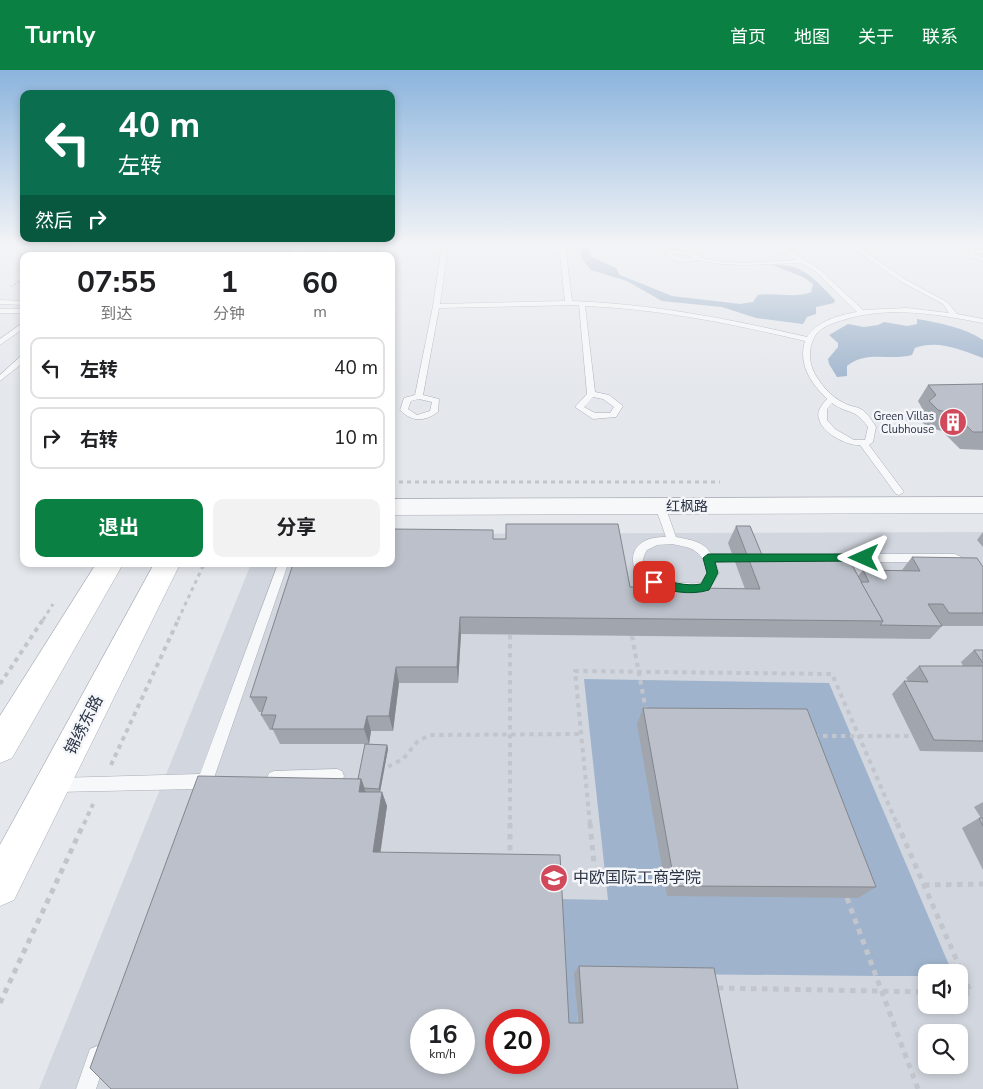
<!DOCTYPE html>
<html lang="zh">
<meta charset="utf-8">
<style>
:root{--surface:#fff;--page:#f2f2f2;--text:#202124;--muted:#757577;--line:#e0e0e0;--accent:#0b8043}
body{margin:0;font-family:"Nunito Sans","Noto Sans SC",sans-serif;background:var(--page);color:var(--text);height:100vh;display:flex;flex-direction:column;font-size:19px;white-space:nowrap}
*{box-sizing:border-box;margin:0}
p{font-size:16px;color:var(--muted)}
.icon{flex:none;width:28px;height:28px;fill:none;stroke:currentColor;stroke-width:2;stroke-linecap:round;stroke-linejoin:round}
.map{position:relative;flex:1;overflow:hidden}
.sheet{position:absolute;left:20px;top:182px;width:375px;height:315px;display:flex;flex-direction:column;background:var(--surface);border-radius:10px;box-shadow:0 2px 8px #0003}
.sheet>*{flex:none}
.top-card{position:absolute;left:20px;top:20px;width:375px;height:152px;border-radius:10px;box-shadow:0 2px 8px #0003;background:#0b6e4f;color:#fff;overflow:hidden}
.tools{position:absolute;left:918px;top:894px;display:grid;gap:10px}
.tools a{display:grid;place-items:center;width:50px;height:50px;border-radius:10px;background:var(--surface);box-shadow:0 2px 8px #0003;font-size:25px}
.speed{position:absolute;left:410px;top:939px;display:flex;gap:10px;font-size:25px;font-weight:700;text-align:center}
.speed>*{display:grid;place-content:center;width:65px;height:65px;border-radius:50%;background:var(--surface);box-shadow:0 2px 8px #0003;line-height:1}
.speed small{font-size:12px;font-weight:400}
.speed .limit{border:8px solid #d22;background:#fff;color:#111}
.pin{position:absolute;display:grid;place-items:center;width:42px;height:42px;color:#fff;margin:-21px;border-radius:10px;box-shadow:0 2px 8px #0006}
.me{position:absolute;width:55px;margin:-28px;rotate:270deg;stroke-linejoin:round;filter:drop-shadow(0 0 4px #0008)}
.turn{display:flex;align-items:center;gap:18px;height:105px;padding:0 15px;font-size:22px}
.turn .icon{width:65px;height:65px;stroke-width:2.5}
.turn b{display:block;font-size:35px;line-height:42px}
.then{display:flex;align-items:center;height:48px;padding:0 15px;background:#0003;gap:10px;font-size:19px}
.eta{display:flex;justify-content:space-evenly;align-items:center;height:85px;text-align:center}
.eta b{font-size:30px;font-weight:700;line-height:35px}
.button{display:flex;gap:10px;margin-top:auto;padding:10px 15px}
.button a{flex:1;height:58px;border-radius:10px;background:var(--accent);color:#fff;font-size:20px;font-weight:700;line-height:58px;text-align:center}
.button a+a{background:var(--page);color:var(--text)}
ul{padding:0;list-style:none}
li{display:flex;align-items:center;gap:15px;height:62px;margin:0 10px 8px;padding:0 5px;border:2px solid var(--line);border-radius:10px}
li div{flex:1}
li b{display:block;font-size:19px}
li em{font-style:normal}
header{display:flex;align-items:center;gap:30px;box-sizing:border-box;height:70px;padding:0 25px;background:var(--accent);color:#fff}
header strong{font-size:24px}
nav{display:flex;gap:28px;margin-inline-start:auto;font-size:18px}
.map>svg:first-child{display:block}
.built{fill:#d2d6de;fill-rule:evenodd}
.water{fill:#9fb4cc}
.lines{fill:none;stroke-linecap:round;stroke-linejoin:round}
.service-casing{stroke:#a9aeb7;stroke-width:1}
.tertiary-casing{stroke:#a9aeb7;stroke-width:1}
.secondary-casing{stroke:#a9aeb7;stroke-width:1}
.path-far3{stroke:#c2c5cb;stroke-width:2;stroke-dasharray:2 2;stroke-linecap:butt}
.path-far2{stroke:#c2c5cb;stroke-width:3;stroke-dasharray:4 4;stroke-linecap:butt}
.path-far1{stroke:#c2c5cb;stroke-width:4;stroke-dasharray:4.5 4.5;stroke-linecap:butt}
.path{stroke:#c2c5cb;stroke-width:5;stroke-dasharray:5.5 5.5;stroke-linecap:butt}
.service{fill:#f7f8fa;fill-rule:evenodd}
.tertiary{fill:#f7f8fa;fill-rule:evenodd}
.secondary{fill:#fff;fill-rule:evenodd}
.wall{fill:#a1a5ae}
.shaded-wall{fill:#83868d}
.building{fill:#bbc0ca;stroke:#83868d;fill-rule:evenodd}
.route{fill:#0b8043;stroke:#07532c}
.labels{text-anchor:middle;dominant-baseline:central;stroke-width:5;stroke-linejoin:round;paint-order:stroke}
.far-poi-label{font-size:11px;fill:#2b3445;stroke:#f4f6f9;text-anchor:end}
.street-label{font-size:14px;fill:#2b3445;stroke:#f4f6f9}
.near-street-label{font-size:16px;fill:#2b3445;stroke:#f4f6f9}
.near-poi-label{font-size:16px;fill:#2b3445;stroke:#f4f6f9;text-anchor:start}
</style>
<header>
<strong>Turnly</strong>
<nav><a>首页</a><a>地图</a><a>关于</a><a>联系</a></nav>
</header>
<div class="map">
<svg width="983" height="1019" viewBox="0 0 983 1019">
<rect width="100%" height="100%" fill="#e4e7ec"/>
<path class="built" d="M983,462V1019H39L251,494H391V464ZM926,902H959V935H926ZM421,950H464V992H421ZM496,950H539V992H496ZM926,962H959V995H926Z"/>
<g class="water">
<path d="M583,175H588L590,186L616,198L620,205L672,226L740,234L753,232L758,225C775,222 795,229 811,222L813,214L803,207L772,195C803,193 815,210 835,230L834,233L816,237V244L807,247L803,254L756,248L722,237L662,231L627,211L591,200L582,189L580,179Z"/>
<path d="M917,249C940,253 963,257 983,270V288C962,280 937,269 915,278L912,285C890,291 866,280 847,296V306L837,307L829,294L828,289L838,277V273L829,265L848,254L864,257L878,255L884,252L907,256L917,254Z"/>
<path d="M584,609L829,613L952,902H926V906H877L575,903L578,958L565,957L559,829L608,830Z"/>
</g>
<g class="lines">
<g class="service-casing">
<g id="service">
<path d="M442,175H448L440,234L565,231L559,175H565L572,231C652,234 730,249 807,267C817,251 839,245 857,242L815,201L801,193L744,195L720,194L699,190L683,192L674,190L665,184C679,176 692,185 706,189C732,196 769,191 796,190L774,175H781L819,199L863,240L907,238L949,243L943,234L902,212L848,175H855L906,210L947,232L957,244L983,249V253C936,244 887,235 840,251C829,254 817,259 813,270C809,279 809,291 813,300C819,313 831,327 844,333C850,337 859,336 865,342C869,346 873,352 876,357L873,372L869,375L904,422L899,425L896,424L860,375C847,376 822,363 819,349C816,341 822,335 827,329C811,313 798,295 805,271C733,254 660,239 585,236L595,322L609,325L623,336L616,347L593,349L575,337L587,324L579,235L439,238L423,325L439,329L438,342C424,352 412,352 400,340L404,328L415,325L433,236ZM672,184H683L694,188L683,189ZM593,327L603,329L614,337L610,343H595L584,337ZM419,329L432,332L430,341L417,345L408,339L411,331ZM832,333C848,345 854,337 868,357L865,370H854L835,359L827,350V339Z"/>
<path d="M983,179V183H974L983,187V191L971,187L968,182Z"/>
<path d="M0,230L24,231V235L0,234Z"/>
<rect x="0" y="239" width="24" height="4"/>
<path d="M24,252V258L0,275V269Z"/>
<path d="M21,286H24V292L0,311V305Z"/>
<path d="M660,433L665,436L676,467C690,470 704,471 711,484H748L753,488L752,491L715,492L719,503L709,520L705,521C685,524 657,523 642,508C632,500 629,483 640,474C647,468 657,467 666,467L655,436ZM672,474C693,478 703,480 707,503L701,513C684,515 628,510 647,480L657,475Z"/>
<path d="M834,484H955L983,498V508L954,492H834L829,488Z"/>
<path d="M278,494H288L215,705L218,711L216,716L210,718L207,725L202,727L197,725L195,719L57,722L52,720L50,715L52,710L57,708L200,704Z"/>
<path d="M337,699L342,701L344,706L342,711L337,713L274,715L269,713L267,708L269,703L274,701Z"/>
<path d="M97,976L104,979L107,986L96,1019H76L90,979Z"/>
</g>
</g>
<g class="tertiary-casing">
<path id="tertiary" d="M983,427V443L391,445V429Z"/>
</g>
<g class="secondary-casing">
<g id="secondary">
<path d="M294,175H308L302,186H288Z"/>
<path d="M328,175H342L336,186H322Z"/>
<path d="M96,494H123L12,688L0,693V646Z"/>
<path d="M154,494H180L14,830L0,836V775Z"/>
</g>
</g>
<g class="path-far3">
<path d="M7,180L73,177"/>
<path d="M44,186L54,175"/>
<path d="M11,217L24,208"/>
</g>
<g class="path-far2">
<path d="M391,412H720"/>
<path d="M43,550L53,534"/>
<path d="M178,550L204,494"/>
</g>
<g class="path-far1">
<path d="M510,565V754"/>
<path d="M632,566L646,641"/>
<path d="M0,614L44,548"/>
<path d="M814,666H913"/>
<path d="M111,695L179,548"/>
<path d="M380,701L403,689L418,671L430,665L581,664"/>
<path d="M84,754L93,734"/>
<path d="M590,754L575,601L832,604L897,754"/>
</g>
<g class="path">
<path d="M510,753V787"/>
<path d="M590,753L594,794"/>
<path d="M897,753L971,923H959"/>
<path d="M924,815L983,814"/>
<path d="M847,828L918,1019"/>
<path d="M718,918L926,922"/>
<path d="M0,933L84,753"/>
</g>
<use href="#service" class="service"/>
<use href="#tertiary" class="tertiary"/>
<use href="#secondary" class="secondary"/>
</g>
<g class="wall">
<path d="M983,313V380L960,379L942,361L927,357L918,348L923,340L918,331L928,315L982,314Z"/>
<path d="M736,456L762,485L858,506L863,500H902L912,487L983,497V556H942L930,569L461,564L458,613H399L393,661H371L369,674L387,675L388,679L380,722H366H382L387,736L380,782L569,953H578L574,903L579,896L738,1019H111L358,709L365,674H280L273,660H270L261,645L262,642H259L250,627L493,469L630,517L745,519L728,473Z"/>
<path d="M983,462V477L977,470Z"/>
<path d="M974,580H983V682L920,681L892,624L904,611H908L906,608L919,596H963L961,592Z"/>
<path d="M643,638L876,817L858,828L667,826L637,654Z"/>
<path d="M983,732V800L962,758L979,748H981L974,737Z"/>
</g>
<g class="shaded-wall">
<path d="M460,547L461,564L458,613L457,597Z"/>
<path d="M396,597L399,613L393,661L389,646Z"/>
<path d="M367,646L371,661L369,674L364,659Z"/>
<path d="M387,675L388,679L380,722L379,719Z"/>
<path d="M361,709L366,723L359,722Z"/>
<path d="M382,722L387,736L379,793L373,782Z"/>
</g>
<g class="building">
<path d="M983,313V362H973L954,344L938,340L929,331L936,325L928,315L982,314Z"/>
<path d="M506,454H618L630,517L760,519L736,456H750L762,485L847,486L883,551L460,547L457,597H396L389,646H367L364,659H272L276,645H261L267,627H250L293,494H391V459L493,460V469H506Z"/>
<path d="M912,487L977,488L983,497V543H949L943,534H928L942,556L880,555L883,551L861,512H869L863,500L920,501Z"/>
<path d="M974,580H983V593Z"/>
<path d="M919,596H983V671L934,670L904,611L928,612Z"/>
<path d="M643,638L807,639L876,817L675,816Z"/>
<path d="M365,674L387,675L379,719L364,718L361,709H358Z"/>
<path d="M198,706L361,709L359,722H382L373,782L560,785L569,953H583L579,896L714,898L738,1019H111L90,998ZM421,950H464V992H421ZM496,950H539V992H496Z"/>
<path d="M979,748H983V756Z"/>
</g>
<linearGradient id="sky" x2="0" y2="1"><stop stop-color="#8bb4dd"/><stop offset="0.55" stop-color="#f3f4f6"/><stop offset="1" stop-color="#f3f4f6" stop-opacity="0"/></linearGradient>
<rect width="983" height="318" fill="url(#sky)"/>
<path class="route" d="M708,484H864L869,488L864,491L715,492L718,503L709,520C689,526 669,521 650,515L648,512L654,507C669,511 685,517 701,514L707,503L703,488Z"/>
<defs>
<g id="building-disc" transform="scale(1.4375)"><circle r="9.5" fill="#d1495b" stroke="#f4f6f9"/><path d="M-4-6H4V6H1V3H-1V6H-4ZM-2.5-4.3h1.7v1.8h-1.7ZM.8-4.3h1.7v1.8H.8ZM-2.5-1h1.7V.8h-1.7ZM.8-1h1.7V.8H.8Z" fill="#fff"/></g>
<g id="school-disc" transform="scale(1.4375)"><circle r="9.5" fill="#d1495b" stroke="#f4f6f9"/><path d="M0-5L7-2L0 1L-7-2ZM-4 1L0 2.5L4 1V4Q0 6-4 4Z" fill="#fff"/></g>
</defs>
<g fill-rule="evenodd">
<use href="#building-disc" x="953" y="352"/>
<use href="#school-disc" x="554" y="808"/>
</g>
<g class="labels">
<g class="far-poi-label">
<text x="934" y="346">Green Villas<tspan x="934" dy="13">Clubhouse</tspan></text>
</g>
<g class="street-label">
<text x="687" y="436">红枫路</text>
</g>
<g class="near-street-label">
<text transform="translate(84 655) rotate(-63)">锦绣东路</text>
</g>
<g class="near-poi-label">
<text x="573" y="808">中欧国际工商学院</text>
</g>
</g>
</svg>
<div class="tools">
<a><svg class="icon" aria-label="sound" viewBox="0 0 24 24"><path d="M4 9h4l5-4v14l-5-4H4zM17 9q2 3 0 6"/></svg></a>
<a><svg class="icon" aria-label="search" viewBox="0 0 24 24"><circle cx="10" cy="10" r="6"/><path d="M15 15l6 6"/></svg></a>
</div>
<div class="speed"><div>16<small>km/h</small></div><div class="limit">20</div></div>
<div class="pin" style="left:654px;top:512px;background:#d93025"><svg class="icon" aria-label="arrive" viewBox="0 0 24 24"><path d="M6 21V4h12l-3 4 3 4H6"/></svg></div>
<svg class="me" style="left:864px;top:488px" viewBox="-20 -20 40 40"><path d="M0-17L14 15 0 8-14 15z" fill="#0b8043" stroke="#fff" stroke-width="4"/></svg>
<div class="top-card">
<div class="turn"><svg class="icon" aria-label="left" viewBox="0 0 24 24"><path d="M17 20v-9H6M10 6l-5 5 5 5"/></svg><div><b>40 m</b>左转</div></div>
<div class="then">然后<svg class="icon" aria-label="right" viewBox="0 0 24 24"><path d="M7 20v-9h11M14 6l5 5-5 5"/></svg></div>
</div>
<section class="sheet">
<div class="eta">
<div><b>07:55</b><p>到达</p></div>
<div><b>1</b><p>分钟</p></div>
<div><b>60</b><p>m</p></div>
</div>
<ul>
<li><svg class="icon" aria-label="left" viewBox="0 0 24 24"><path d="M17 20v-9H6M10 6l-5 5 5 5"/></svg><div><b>左转</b></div><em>40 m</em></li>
<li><svg class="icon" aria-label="right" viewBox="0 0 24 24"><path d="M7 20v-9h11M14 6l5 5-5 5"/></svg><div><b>右转</b></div><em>10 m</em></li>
</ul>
<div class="button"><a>退出</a><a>分享</a></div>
</section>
</div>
